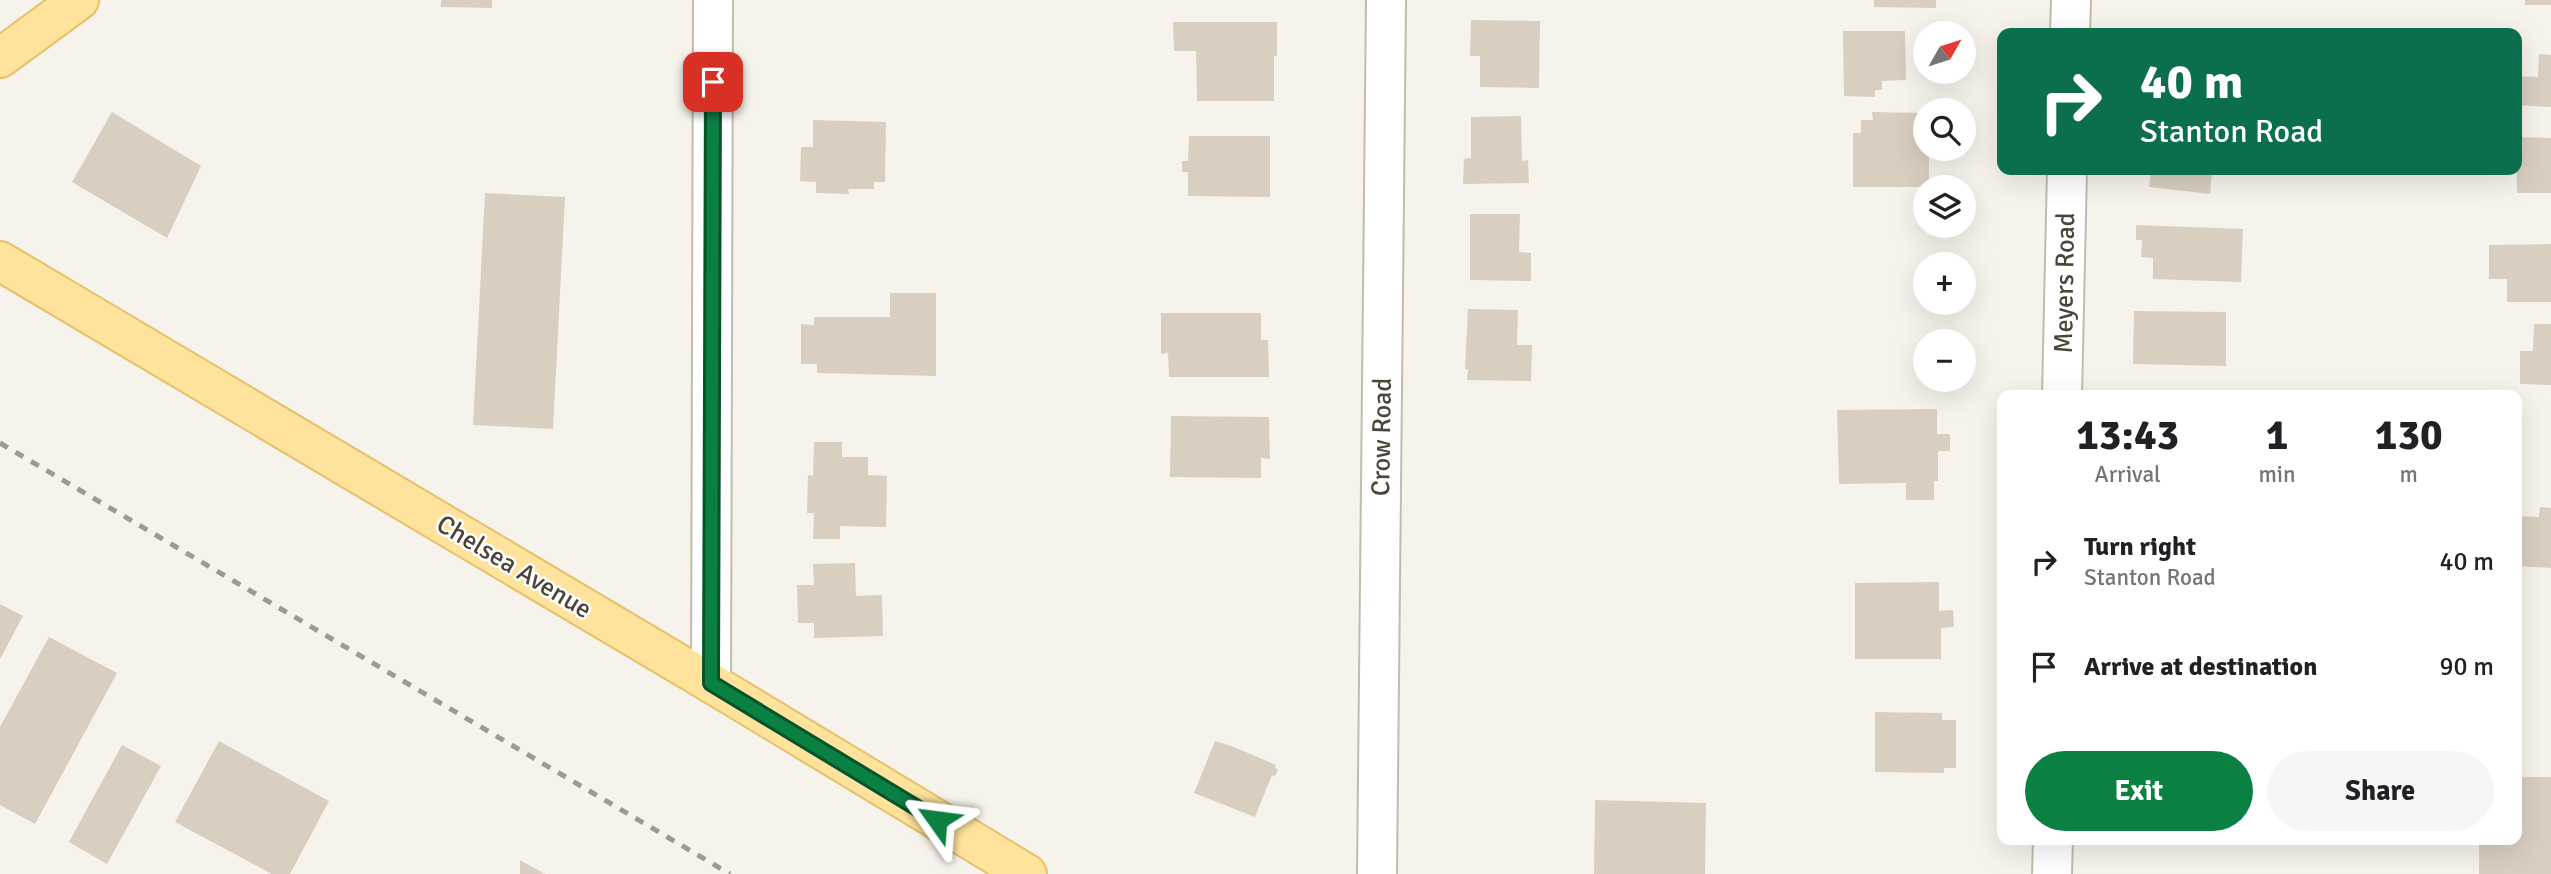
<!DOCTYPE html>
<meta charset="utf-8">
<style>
:root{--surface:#fff;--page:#f6f6f6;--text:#202124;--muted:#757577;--accent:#0b8043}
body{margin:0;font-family:Signika,sans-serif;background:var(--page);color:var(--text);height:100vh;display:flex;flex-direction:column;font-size:26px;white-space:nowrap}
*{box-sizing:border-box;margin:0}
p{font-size:23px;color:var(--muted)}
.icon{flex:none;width:38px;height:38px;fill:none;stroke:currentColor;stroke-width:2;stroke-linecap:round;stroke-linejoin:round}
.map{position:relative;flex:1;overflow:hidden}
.details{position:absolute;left:1997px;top:390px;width:525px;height:455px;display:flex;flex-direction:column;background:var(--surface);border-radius:14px;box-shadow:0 7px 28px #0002}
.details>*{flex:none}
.banner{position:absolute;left:1997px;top:28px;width:525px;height:147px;border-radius:14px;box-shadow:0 7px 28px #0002;background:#0b6e4f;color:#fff;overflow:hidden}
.needle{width:46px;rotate:51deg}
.controls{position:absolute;left:1913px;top:21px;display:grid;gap:14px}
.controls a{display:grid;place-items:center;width:63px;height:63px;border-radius:50%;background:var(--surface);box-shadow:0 7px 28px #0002;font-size:35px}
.pin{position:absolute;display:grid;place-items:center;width:60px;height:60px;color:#fff;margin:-30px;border-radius:14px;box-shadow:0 4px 10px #0006}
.me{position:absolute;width:77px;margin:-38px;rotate:301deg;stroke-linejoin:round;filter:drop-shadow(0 0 5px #0008)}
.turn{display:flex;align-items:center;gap:24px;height:147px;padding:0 28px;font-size:32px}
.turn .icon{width:91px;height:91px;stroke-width:2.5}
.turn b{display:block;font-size:49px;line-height:60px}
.eta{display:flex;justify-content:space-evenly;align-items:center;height:119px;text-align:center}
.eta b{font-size:42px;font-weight:700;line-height:49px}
.primary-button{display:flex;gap:14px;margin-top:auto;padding:14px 28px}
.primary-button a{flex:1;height:80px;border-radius:42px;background:var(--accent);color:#fff;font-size:28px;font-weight:700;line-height:80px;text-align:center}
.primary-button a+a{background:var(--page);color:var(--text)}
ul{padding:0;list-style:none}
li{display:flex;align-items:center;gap:21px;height:105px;padding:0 28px}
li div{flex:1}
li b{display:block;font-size:26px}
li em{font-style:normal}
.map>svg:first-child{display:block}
.building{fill:#d8cfc1}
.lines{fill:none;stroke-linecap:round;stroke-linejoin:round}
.minor-casing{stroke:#c2bbae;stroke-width:42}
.major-casing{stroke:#e6c16a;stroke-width:42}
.minor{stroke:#fff;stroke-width:38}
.major{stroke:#ffe39c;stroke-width:38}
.rail{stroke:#9a9a9a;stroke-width:5;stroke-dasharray:9 9;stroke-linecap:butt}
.route-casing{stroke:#07532c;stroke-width:18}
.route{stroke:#0b8043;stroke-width:12}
.labels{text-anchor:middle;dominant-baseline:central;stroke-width:5;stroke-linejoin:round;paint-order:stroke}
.street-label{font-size:26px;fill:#4b4439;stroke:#fff}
</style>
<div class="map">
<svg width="2551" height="874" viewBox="0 0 2551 874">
<rect width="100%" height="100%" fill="#f6f3ec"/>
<g class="building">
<path d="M441,0H492V8L441,7Z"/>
<path d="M1874,0H1936V8L1874,7Z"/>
<rect x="2525" y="0" width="26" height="5"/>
<path d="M1471,20L1540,21L1539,88L1480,87V56H1470Z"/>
<path d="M1173,22H1277V56H1274V101H1197L1196,51H1174Z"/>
<path d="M1843,31H1905L1906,80L1882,81V90H1875V97L1844,96Z"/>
<path d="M2539,54L2551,55V107L2516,105V76L2538,77Z"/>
<path d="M112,112L201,166L167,238L72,182Z"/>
<path d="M1872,112L1925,113V149H1929V187H1853V133H1861V120H1873Z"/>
<path d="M1521,116L1522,161L1528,160L1529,183L1463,184L1464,159L1471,158V117Z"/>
<path d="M813,120L886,122L885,182H874V189H848L849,194L816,193V182L800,181L801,147H813Z"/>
<path d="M1189,136H1270V197L1188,196V172H1182V161H1188Z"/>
<path d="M2516,137L2551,138V193H2517Z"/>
<path d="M2151,170H2212L2210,194L2149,187Z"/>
<path d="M485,193L565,197L553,429L473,425Z"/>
<path d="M1470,214H1520L1519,252L1531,253V281L1470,280Z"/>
<path d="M2136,225L2243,229L2241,282L2153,279V258L2141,257L2142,240H2136Z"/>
<path d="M2551,244V302H2507V279H2489V245Z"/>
<path d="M890,293H936V376L817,373V364H801V324L814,325V317H890Z"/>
<path d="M1468,309L1518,310L1517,345H1532L1531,381L1467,380L1468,369H1465Z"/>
<path d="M2134,311L2226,312V366L2133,364Z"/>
<path d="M1161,313H1261V340H1268L1269,377H1169L1168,353L1161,354Z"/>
<path d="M2534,324H2551V385L2520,384V351H2533Z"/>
<path d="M1937,409V434H1950V451H1938V481H1934V500H1906V483L1839,484L1837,410Z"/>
<path d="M1171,416L1269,417L1270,459L1261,458V478L1170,477Z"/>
<path d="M814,442H842V457H868V475L887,476L886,527L840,526V539H813L814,513H807L808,475L813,476Z"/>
<path d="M2540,507L2551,508V568L2516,566V516L2539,517Z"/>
<path d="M855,563L856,596L882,595L883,636L814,638V623H798L797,585H814L813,564Z"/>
<path d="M1939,582V611L1953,610L1954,627L1941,628V659H1855V583Z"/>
<path d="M0,604L23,616L0,659Z"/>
<path d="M49,637L117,673L35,824L0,805V727Z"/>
<path d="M1875,712L1942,713V720H1956V768H1944V773L1875,772Z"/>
<path d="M219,741L329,801L290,874H272L175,822Z"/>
<path d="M1215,741L1234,747L1276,765L1275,768L1278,769L1275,777L1272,775L1255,817L1194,793Z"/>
<path d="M122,745L161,766L107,864L69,842Z"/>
<path d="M2516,777H2551V874H2479V840H2516Z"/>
<path d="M1595,800L1706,803L1705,874H1594Z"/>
<path d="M520,860L545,874H520Z"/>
</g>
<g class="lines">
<g class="minor-casing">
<g id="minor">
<path d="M2070,33L2071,0"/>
<path d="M2062,396L2067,170"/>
<path d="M711,683L713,0"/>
<path d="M1377,874L1386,0"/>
<path d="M2052,874L2053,840"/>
</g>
</g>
<g class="major-casing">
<g id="major">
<path d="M0,58L79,0"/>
<path d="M0,261L711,683L1027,874"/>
</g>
</g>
<use href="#minor" class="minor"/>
<use href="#major" class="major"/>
<path class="rail" d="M0,443L730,874"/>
</g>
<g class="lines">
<g class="route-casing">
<path id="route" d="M713,82L711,683L937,820"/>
</g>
<use href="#route" class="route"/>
</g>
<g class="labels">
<g class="street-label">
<text transform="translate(2065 283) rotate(-89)">Meyers Road</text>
<text transform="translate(1382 437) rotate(-89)">Crow Road</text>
<text transform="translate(514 567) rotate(31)">Chelsea Avenue</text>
</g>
</g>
</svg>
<div class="controls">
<a><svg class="needle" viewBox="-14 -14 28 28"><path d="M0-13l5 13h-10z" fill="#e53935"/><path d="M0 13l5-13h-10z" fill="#757577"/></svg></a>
<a><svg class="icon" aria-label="search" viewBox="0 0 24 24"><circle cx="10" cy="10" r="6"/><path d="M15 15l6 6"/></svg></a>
<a><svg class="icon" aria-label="layers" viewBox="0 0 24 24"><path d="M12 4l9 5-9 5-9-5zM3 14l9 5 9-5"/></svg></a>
<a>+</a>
<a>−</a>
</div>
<div class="pin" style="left:713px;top:82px;background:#d93025"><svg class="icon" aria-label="arrive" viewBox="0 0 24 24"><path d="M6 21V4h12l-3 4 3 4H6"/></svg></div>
<svg class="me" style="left:937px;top:820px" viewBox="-20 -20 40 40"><path d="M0-17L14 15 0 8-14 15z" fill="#0b8043" stroke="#fff" stroke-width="4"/></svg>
<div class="banner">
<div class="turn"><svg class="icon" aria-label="right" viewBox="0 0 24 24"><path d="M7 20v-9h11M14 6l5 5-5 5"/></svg><div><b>40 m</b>Stanton Road</div></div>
</div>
<section class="details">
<div class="eta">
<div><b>13:43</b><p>Arrival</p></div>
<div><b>1</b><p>min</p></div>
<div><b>130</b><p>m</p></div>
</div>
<ul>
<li><svg class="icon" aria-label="right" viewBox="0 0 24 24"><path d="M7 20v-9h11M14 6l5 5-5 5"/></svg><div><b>Turn right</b><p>Stanton Road</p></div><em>40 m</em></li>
<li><svg class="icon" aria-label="arrive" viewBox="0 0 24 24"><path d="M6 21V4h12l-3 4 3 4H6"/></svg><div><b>Arrive at destination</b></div><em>90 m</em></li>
</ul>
<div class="primary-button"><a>Exit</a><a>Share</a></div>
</section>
</div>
